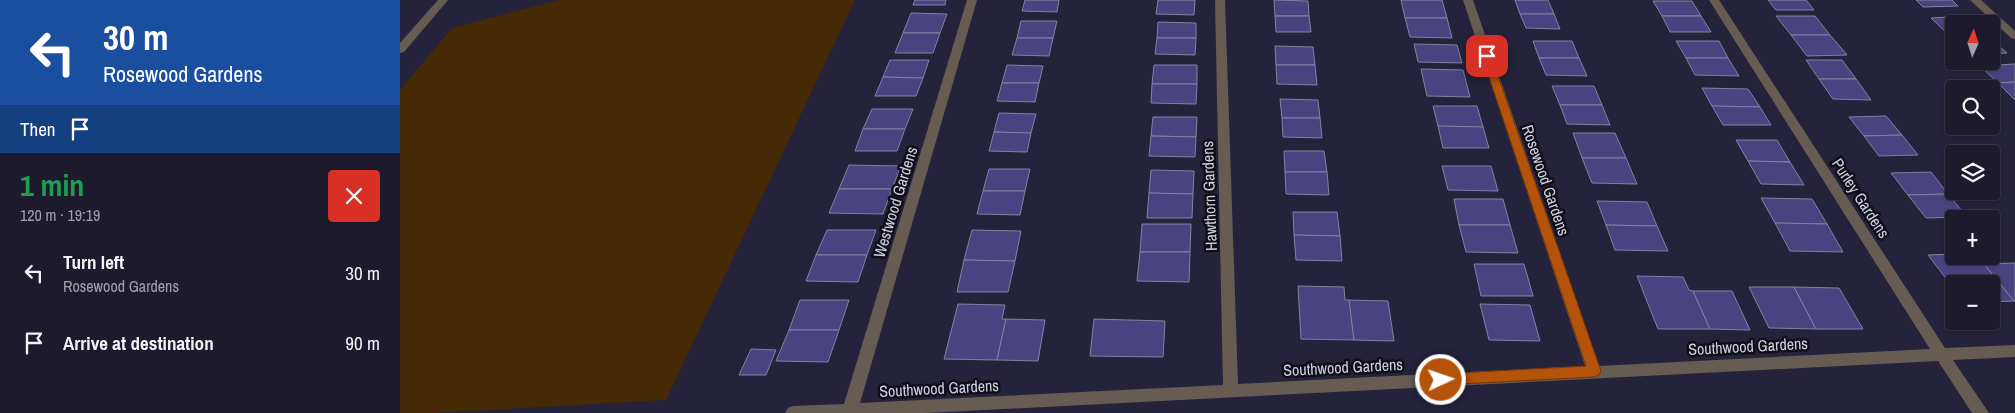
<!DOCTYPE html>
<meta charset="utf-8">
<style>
:root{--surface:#1c1a2c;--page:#252334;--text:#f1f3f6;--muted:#a0a1a9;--line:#3a3848}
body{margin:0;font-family:"Archivo Narrow",sans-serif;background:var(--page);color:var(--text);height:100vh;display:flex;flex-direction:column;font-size:19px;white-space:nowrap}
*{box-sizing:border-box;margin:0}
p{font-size:16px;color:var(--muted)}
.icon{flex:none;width:28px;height:28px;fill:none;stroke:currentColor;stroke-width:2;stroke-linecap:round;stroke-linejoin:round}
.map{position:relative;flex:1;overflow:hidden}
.drawer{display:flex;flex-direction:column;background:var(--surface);width:400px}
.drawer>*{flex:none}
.top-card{background:#1a4fa0;color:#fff;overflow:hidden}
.needle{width:32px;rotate:3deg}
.controls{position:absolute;left:1545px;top:15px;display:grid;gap:10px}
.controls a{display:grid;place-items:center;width:55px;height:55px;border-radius:5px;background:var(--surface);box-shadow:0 1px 4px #0004,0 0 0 1px var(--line);font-size:25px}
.pin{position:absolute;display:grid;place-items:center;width:42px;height:42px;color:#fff;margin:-21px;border-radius:10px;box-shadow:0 2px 8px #0006}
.me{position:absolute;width:55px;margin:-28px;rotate:87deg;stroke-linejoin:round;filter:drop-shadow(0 0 4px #0008)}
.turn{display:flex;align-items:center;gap:18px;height:105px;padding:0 20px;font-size:22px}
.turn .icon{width:65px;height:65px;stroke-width:2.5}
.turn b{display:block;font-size:35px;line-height:42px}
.then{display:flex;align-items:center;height:48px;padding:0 20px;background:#0003;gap:10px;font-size:19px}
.round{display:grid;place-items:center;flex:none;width:52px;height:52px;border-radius:5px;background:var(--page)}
.summary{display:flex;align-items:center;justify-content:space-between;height:85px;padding:0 20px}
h1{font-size:30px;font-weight:700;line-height:38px;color:#1e9e55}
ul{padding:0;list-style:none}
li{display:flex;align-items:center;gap:15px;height:70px;padding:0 20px}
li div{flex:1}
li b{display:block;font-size:19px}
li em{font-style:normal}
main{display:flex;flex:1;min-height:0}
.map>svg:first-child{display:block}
.green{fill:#462905}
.building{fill:#494481;stroke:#82829f}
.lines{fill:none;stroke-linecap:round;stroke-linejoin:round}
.minor{fill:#665c52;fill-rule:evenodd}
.route{fill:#b45309;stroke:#753606}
.labels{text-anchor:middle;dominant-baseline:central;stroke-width:5;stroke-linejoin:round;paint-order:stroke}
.street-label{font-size:16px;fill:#cfd0e0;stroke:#0f0e19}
</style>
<main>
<section class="drawer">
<div class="top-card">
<div class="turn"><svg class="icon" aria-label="left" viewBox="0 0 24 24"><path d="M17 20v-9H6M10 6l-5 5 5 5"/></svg><div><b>30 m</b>Rosewood Gardens</div></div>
<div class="then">Then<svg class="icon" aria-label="arrive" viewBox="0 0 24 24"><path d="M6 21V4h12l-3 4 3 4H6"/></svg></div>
</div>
<div class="summary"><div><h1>1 min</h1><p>120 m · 19:19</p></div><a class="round" style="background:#d93025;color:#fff"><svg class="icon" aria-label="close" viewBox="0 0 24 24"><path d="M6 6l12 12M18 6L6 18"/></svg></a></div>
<ul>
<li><svg class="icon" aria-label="left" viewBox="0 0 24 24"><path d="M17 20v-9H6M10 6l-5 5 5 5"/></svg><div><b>Turn left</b><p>Rosewood Gardens</p></div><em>30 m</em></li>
<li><svg class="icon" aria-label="arrive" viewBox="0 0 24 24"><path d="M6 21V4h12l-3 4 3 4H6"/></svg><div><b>Arrive at destination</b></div><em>90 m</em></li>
</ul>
</section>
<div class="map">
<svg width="1615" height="413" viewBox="0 0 1615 413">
<rect width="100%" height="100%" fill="#25233b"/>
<path class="green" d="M159,0H455L266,400L32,413H0V90L52,28Z"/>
<g class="building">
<path d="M515,0H546L545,5H513Z"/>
<path d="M625,0H659L657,12L622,11Z"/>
<path d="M758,0H795L794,15L756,14Z"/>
<path d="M874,0L908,1L909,16H875Z"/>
<path d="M1001,0H1042L1047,18H1005Z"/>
<path d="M1115,0H1148L1154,14H1120Z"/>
<path d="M1368,0H1406L1414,10H1376Z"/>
<path d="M1516,0H1552L1558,6L1523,7Z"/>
<path d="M1253,1H1292L1301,16H1262Z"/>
<path d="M511,13L547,14L540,33H503Z"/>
<path d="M1120,14H1154L1160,29L1126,28Z"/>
<path d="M875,16H909L911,32H876Z"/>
<path d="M1262,16H1301L1311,32H1270Z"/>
<path d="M1376,16H1415L1430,35H1391Z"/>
<path d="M1567,16L1575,24H1554V35L1550,36L1531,18Z"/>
<path d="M1005,18H1047L1052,38L1010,37Z"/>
<path d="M621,21H657L653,38H617Z"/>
<path d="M758,22L796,23V38H757Z"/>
<path d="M503,33H540L533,53H495Z"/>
<path d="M1391,35H1430L1447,55L1407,56Z"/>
<path d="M617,38H653L649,56L612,55Z"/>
<path d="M757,38H796L795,55L755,54Z"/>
<path d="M1591,39L1607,53L1591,54Z"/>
<path d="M1133,41H1172L1179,58H1139Z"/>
<path d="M1276,41H1319L1328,58H1286Z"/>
<path d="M1014,44L1057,45L1062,63L1018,62Z"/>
<path d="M875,46L913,47L915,65H876Z"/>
<path d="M1139,58H1179L1187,76L1146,75Z"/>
<path d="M1286,58H1328L1339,76L1295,75Z"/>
<path d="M490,60H529L523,78L483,77Z"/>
<path d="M1406,60H1442L1456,79H1419Z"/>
<path d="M1615,64V82L1598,83L1580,66Z"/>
<path d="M607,65L643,66L639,83H602Z"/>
<path d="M754,65H797V84H752Z"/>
<path d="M876,65H915L917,85L877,84Z"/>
<path d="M1021,69L1063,70L1070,97L1027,96Z"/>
<path d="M483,77L523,78L516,96H475Z"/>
<path d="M1419,79H1456L1471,100L1433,99Z"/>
<path d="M1615,82V100L1598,83Z"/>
<path d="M602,83H639L635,102L597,101Z"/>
<path d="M752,84H797L796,104L751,103Z"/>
<path d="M1152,86H1194L1202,105H1160Z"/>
<path d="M1302,88L1348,89L1360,107L1312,106Z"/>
<path d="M880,99L918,100L920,118H882Z"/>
<path d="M1160,105H1202L1210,125L1167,124Z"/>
<path d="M1033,106H1077L1083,127L1038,126Z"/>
<path d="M1312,106L1360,107L1371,125H1323Z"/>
<path d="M472,109H513L505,129H463Z"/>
<path d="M599,113L636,114L631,133L594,132Z"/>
<path d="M1486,116L1502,135L1464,136L1449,117Z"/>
<path d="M753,117H797L796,137L751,136Z"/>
<path d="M882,118H920L922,138L883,137Z"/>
<path d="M1038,126L1083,127L1089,148H1043Z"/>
<path d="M463,129H505L497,151H455Z"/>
<path d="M594,132L631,133L627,152L589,151Z"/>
<path d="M1173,133H1215L1226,158H1182Z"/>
<path d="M1502,135L1518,155L1479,156L1464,136Z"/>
<path d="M751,136L796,137L795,157L749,156Z"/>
<path d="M1336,140H1377L1390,162L1348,161Z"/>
<path d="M884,151H924L927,172H885Z"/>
<path d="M1182,158H1226L1237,184L1192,183Z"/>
<path d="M1348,161L1390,162L1404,185L1361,184Z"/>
<path d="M449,165L501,166L492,189H439Z"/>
<path d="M1042,166H1091L1098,191L1048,190Z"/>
<path d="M589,169H630L625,191H583Z"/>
<path d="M751,170L794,171L793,194L749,193Z"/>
<path d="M885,172H927L929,195L886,194Z"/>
<path d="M1531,172L1548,194L1508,195L1491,173Z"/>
<path d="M439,189H492L483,214L429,213Z"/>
<path d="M583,191H625L620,215L577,214Z"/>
<path d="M749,193L793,194L792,218H747Z"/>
<path d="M1548,194L1567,217L1526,218L1508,195Z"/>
<path d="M1361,198L1412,199L1427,224L1375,223Z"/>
<path d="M1054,199H1103L1110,225H1059Z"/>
<path d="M1197,201L1247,202L1257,226L1206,225Z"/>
<path d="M893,212H937L940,236L894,235Z"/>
<path d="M1375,223L1427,224L1443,252L1390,251Z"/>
<path d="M742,224H791L790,252H740Z"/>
<path d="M1059,225H1110L1118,253L1066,252Z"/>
<path d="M1206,225L1257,226L1268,251L1215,250Z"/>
<path d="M427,230H476L467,255H416Z"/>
<path d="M572,230L621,231L615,261L564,260Z"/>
<path d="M894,235L940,236L942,261L896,260Z"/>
<path d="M740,252H790L789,282L737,281Z"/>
<path d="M1554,254V256H1568L1574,264H1584L1614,301L1591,302V284H1554V289L1528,255Z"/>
<path d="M416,255H467L458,282L406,281Z"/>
<path d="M564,260L615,261L608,292H557Z"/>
<path d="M1615,263V301H1614L1584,264Z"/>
<path d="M1074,264H1124L1133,296H1081Z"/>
<path d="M1237,276L1283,277L1289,290L1293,291L1310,329H1258Z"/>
<path d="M898,286L944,287L945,300H949L954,340L901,339Z"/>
<path d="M1349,287H1394L1416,329L1369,328Z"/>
<path d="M1394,287L1439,288L1463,329H1416Z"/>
<path d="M1293,291H1332L1350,330L1310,329Z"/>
<path d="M400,300H449L439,330H389Z"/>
<path d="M949,300L988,301L994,341L954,340Z"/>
<path d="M558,304L605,305L602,319H606L597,360L544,359Z"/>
<path d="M1080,304L1130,305L1140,341L1089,340Z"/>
<path d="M606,319L645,320L638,361L597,360Z"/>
<path d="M694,319L765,321L763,357L690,356Z"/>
<path d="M389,330H439L428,362L376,361Z"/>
<path d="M351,349L376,350L366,375H339Z"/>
</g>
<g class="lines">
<g class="minor">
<path d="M38,0H48L4,52L0,53V43Z"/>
<path d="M567,0H577L460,403L823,385L815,0H825L838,384L1185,366L1063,0H1073L1199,366L1530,349L1309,0H1319L1545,348L1615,345V357L1553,360L1589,413H1572L1538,361L526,413H385L388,408L393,406L444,404Z"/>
<path d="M1570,0H1581L1615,31V39L1611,38Z"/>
</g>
</g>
<path class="route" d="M1087,53L1091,56L1201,371L1199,375L1194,377L1041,385L1037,384L1035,380L1037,375L1041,374L1186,366L1082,56Z"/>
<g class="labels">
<g class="street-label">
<text transform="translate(1146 180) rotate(71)">Rosewood Gardens</text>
<text transform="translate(809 196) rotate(-92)">Hawthorn Gardens</text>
<text transform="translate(1461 198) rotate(57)">Purley Gardens</text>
<text transform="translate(495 202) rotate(-73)">Westwood Gardens</text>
<text transform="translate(1348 346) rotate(-3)">Southwood Gardens</text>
<text transform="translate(943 367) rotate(-3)">Southwood Gardens</text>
<text transform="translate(539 388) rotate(-3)">Southwood Gardens</text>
</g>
</g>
</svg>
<div class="controls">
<a><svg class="needle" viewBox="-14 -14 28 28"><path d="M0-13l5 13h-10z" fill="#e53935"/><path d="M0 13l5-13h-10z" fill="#a0a1a9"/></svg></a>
<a><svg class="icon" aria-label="search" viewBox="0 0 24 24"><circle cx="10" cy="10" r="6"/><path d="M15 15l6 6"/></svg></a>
<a><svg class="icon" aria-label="layers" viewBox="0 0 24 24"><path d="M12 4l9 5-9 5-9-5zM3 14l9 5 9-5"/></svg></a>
<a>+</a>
<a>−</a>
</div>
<div class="pin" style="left:1087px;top:56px;background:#d93025"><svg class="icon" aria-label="arrive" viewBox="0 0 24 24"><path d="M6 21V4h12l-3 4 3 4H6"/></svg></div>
<svg class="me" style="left:1041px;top:380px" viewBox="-20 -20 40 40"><circle r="17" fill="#b45309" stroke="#fff" stroke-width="3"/><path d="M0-11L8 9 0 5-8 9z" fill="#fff"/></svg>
</div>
</main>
